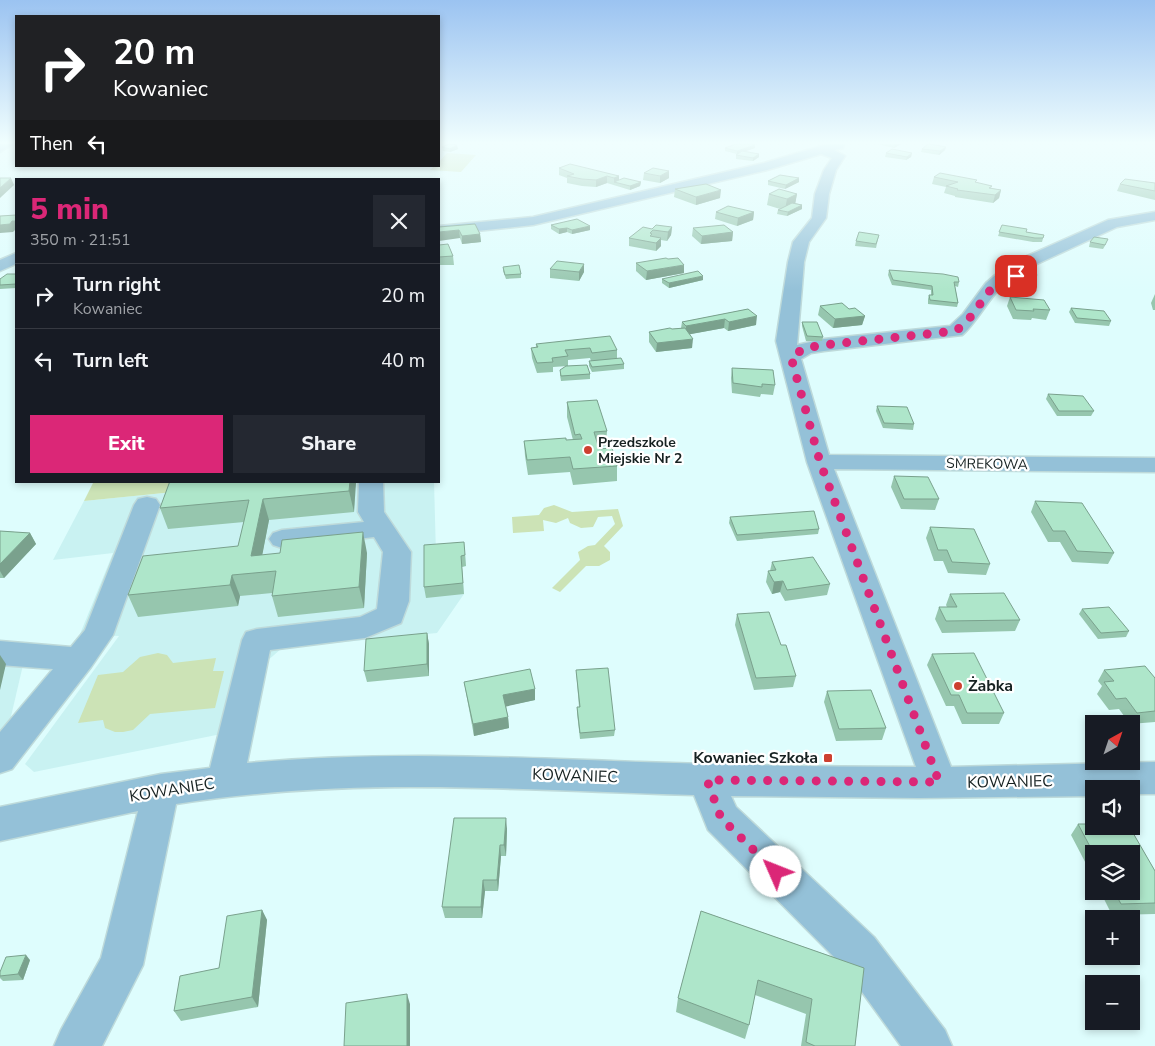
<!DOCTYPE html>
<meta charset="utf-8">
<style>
:root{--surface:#171b24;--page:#242831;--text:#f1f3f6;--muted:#9ea1a6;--line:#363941;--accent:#db2777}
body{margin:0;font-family:"Nunito Sans",sans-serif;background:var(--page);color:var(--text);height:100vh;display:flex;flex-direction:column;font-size:19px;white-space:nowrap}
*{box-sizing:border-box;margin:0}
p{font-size:16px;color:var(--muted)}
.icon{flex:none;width:28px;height:28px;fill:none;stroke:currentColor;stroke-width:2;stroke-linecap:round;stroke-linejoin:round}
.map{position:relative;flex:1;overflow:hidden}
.details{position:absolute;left:15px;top:178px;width:425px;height:305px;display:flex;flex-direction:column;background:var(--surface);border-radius:0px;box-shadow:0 2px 8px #0003}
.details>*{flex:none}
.guide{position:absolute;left:15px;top:15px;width:425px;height:152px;border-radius:0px;box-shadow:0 2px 8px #0003;background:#202124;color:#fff;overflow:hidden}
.needle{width:32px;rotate:40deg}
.tools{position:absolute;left:1085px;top:715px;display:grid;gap:10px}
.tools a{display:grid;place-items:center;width:55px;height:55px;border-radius:0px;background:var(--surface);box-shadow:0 2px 8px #0003;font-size:25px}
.pin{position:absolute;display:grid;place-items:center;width:42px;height:42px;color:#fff;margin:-21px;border-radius:10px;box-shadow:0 2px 8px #0006}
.me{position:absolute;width:55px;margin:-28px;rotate:314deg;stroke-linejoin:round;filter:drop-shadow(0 0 4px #0008)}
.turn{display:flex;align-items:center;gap:18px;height:105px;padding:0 15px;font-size:22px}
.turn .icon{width:65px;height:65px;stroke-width:2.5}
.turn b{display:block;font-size:35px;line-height:42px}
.then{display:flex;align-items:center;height:48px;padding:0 15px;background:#0003;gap:10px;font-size:19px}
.round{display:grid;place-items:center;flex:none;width:52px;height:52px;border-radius:0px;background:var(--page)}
.headline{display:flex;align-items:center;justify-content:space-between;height:85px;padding:0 15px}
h1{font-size:30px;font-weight:800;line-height:38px;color:var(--accent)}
.action{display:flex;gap:10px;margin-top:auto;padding:10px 15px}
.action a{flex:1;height:58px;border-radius:0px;background:var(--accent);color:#fff;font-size:20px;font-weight:800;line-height:58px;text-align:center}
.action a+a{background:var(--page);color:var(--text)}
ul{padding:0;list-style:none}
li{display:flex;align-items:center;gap:15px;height:65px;padding:0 15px;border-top:1px solid var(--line)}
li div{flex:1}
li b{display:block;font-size:19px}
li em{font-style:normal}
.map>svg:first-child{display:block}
.built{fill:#c9f2f2}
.green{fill:#cce3b6}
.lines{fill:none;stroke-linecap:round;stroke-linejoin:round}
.minor-casing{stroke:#bedada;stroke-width:3}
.minor{fill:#94c1d8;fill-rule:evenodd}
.wall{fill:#96c6ae}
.shaded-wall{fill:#7aa18d}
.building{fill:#aee6ca;stroke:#7aa18d}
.route{stroke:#db2777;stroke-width:9;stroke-dasharray:0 16.2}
.poi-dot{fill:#cd402f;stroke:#fff;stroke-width:2}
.labels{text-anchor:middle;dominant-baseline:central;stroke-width:4.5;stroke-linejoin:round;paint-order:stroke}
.poi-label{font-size:14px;font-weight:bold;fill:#162121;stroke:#fff;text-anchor:start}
.street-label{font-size:14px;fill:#162121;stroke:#fff}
.near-poi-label{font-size:16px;font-weight:bold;fill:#162121;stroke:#fff;text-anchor:start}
.near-street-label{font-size:16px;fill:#162121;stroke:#fff}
</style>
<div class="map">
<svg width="1155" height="1046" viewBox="0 0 1155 1046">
<rect width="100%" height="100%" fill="#defdfd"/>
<g class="built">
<path d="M282,481H434L436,555L465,553L466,566L462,567L464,594L437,633L282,648L266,662L236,731L34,772L25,764L119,636L80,634L113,553L53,560L84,501Z"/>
<path d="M0,662L23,665L9,725L0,735Z"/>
</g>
<g class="green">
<path d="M447,153L476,155L461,172L430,170L434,166H439V162Z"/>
<path d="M94,481H282L84,501Z"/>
<path d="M554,505L572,512L618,509L623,526L604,546L610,552V560L599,566H586L560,592L552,588L580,560L578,552L588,546L595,545L615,524L612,516L598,517L593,527L581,528L570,523L568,518L556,523L543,520L544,531L513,533L512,517L539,515L544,508Z"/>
<path d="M158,653L167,655L173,663L216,658L213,671H224L215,708L150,714L133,730L123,732H115L105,728L103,720L78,723L98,675L123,672L140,657Z"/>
</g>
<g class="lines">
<g class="minor-casing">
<g id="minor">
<path d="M0,144H13L0,152Z"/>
<path d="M828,144H844L843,148L834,150L845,156L836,170L829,194L826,218L809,242L804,262L797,345L824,339L950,326L963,314L986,283L1007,265L1108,220L1155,212V220L1117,227L1024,270L1034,271L1036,275L1034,279C1026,280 1018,278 1011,280C996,285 977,323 962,335L824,351L811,353L801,359L829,455L1155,458V472L834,469L951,767L1155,762V794H1131V789H1094V796L919,798L731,796L736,807L874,937L945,1030L952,1046H901L844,967L708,830L694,795C517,790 353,776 176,804L143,965L102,1046H54L61,1030L101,958L138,811L0,841V807L161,774L210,768L242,640L246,632L257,629L360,617L377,609L383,552L374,537L282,548L273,545L269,539L273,533L282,530L364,522L358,512L359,481H383L384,512L411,552L409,601L401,623L365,638L270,650L247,763C378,751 508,757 640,762C732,765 824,767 916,767L807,462L776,341L788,262L793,242L812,218L815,194L824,170L832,158L821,154L767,170L533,225L439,235V226L533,217L764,163Z"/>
<path d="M16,253V264L0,271V260Z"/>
<path d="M147,497L156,499L160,505L113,635L91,667L12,769L0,773V732L53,669L0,665V641L71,647L85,630L134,505L138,499Z"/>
</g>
</g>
<use href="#minor" class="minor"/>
</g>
<g class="wall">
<path d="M877,144H901L894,148Z"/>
<path d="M442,147L458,149L450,152L443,151Z"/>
<path d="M946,147L945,150L939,155L921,152L922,149Z"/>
<path d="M725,148H755L746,151L759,154V157L753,161L736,159V155L737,154L725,151Z"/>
<path d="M886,153H912L911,157L906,160L885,157Z"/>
<path d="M559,168L619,176V180L641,182L640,186L630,190L607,183L596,187L582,186L567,183V178L559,175Z"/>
<path d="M644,173L669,178L660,183L643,180Z"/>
<path d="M934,177L977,183L992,186L991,188L1001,190L999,198L993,203L955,197V196L944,193L946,187L932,184Z"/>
<path d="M799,178V182L785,189L768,185V181Z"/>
<path d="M1155,183V200L1117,191L1120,184Z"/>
<path d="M675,189L720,198L696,205L674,197Z"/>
<path d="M769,194H797L795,203L802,205V209L787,216L777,214L778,210L780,209L767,205Z"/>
<path d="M716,212H754L753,220L737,226L715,219Z"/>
<path d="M551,225L590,230L572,234L567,232L559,234L551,229Z"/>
<path d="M1002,225L1026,232L1044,235L1042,242H1033L998,236Z"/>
<path d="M439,227L480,234L481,242L462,244L460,238Z"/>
<path d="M672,227L671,235L667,241L661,240V246L656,251L629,246V238L652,229Z"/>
<path d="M693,228L733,232L732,241L701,244L692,236Z"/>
<path d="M879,235L876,248L855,246L856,241Z"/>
<path d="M1090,242L1106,244L1103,249L1089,247Z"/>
<path d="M439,245L453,256L454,265H439Z"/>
<path d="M636,263L684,273L646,280L636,271Z"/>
<path d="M503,267L521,274V278L506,279L503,271Z"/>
<path d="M550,269L584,272L579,281L550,278Z"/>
<path d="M889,270L959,282L958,287L955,286L958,303L957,307L928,304V299L929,295H931V290L892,285L888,275Z"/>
<path d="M16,274V288L0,289V279Z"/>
<path d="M662,279L703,280L669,288L662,283Z"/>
<path d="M1155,294V310H1153L1151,303Z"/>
<path d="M1010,297L1050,310L1046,320L1032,318L1031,320L1013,319L1007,306Z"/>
<path d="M820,306L849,309L865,316L862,325L833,328L818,315Z"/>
<path d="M1071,308L1111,321L1109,326L1075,323L1069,312Z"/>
<path d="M748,309L756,325L728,331L724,328L690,334L692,348L656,352L649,342V332L681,328L682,322Z"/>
<path d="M802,322L823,337L822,341H806L802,326Z"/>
<path d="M536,344L617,350V359L624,364V369L592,372L589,366V361H591L590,358L568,360V366L553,367V372L537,373L532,358L531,348H536Z"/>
<path d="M732,368L775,385L773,395L761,394L760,397L732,393L731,378Z"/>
<path d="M560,370L590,374V379L561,381L560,375Z"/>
<path d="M1048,394L1094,411L1091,416H1057L1046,399Z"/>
<path d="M567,402L607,431L606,446L599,447V449L617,466V481L573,485L570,472L528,475L525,456L524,441L573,440L567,417Z"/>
<path d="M877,406L914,424L913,430L883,428L876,411Z"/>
<path d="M894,476L939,499L935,510L901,509L891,487Z"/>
<path d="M170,481H355L354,512L269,520L262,555L367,553L364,608L278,617L272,596V593L240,596L238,606L138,617L128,595L238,546L244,522L168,529L160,508Z"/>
<path d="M1035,501L1114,553L1108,564L1072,562L1060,542H1048L1031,512Z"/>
<path d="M730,517L819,529L818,534L737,541L729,523Z"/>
<path d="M930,527L990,564L986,575L948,573L943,561H934L926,538Z"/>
<path d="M0,531L30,533L36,544L4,578H0Z"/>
<path d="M424,545L465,553L466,566L462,567L464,594L426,598L424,587Z"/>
<path d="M772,562L830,584L827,595L785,601L780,592L772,594L766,582L768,571H770Z"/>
<path d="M950,594L1020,620L1015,631L942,633L935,619L939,607H947L946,605Z"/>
<path d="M1082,609L1129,631L1126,637L1098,639L1079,614Z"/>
<path d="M737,614L781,645L796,676L793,687L754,690L735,625Z"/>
<path d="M427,633L429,644V676L367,682L364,671Z"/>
<path d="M932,654L1004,713L999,724H962L954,706H946L927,665Z"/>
<path d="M576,670L615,730L614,736L580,739L577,713V707H579Z"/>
<path d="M1104,670L1155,678V722L1130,724L1119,709L1109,710L1097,694L1102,686L1098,681Z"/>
<path d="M464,682L535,689V700L506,706L508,717L509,728L474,736L466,693Z"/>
<path d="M827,691L886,728L882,740L836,741L824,702Z"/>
<path d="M1078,824H1094V826H1129L1155,871V914L1112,915L1100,891H1131V854H1094V879L1071,835Z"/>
<path d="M507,829L506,856H501L498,891H485L482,918H445L442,907Z"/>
<path d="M262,910L267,920L258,1007L181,1021L174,1011L219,968Z"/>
<path d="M701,911L864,968L855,1046H801L806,1014L755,995L749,1025L745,1039L676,1012L678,998Z"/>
<path d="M30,960L23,980L3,981L0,978V972Z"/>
</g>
<g class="shaded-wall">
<path d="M895,144H901L894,148Z"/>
<path d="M457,145L458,149L450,152V149Z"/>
<path d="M755,145V148L737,154V151Z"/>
<path d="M946,147L945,150L939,155L940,151Z"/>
<path d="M912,153L911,157L906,160L907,157Z"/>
<path d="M759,154V157L753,161V158Z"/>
<path d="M669,171V178L660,183V176Z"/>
<path d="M607,176V183L596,187V180Z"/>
<path d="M619,176V183L614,182V178Z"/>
<path d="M11,178L14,185L0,198V188Z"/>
<path d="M799,178V182L785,189L786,185Z"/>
<path d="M641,182L640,186L630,190V186Z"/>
<path d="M721,190L720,198L696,205V197Z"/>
<path d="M1001,190L999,198L993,203L995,195Z"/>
<path d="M797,194L795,205L785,210L787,199Z"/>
<path d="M802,205V209L787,216L788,212Z"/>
<path d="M754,212L753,220L737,226L738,218Z"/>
<path d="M12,221H16V229L13,232L0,233V225Z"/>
<path d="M590,226V230L572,234V230Z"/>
<path d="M672,227L671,235L667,241L668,232Z"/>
<path d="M567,228V232L559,234V229Z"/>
<path d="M459,230L460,238L439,241V232Z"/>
<path d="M733,232L732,241L701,244L702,236Z"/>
<path d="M480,234L481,242L462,244V236Z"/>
<path d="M661,238V246L656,251V243Z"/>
<path d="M584,264V272L579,281V272Z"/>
<path d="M684,265V273L646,280L647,271Z"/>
<path d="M703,276V280L669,288V283Z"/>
<path d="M757,316L756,325L728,331L729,322Z"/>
<path d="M865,316L862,325L833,328L835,319Z"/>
<path d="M725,319L724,328L686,335V326Z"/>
<path d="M693,339L692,348L656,352L657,343Z"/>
<path d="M350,481H355L356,483L354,512L349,491Z"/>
<path d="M263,499L269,520L259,572L251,556Z"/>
<path d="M363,532L367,553L364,608L359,587Z"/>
<path d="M30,533L36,544L4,578L0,571V564Z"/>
<path d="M232,575L240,596L238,606L230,585Z"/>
<path d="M783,581L780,592L772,594L774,582Z"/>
<path d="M427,633L429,644V676L427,664Z"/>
<path d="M0,655L6,664L0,690Z"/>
<path d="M535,689V700L504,707L503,695Z"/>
<path d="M508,717L509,728L474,736L473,724Z"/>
<path d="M506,818L507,829L506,856L504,845Z"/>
<path d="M500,845L501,856L498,891L497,880Z"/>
<path d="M483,880L485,891L482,918L481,907Z"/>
<path d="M262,910L267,920L258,1007L252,997Z"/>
<path d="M26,955L30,960L23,980L18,974Z"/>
<path d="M407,994L410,1004V1046H407Z"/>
</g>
<g class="building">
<path d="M449,144H451L457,145L450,149L442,147Z"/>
<path d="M736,144H753L755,145L737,151L725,148Z"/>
<path d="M928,144H930L946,147L940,151L922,149Z"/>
<path d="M892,149L912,153L907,157L886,153Z"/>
<path d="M742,151L759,154L753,158L736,155Z"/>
<path d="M570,164L619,176L614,178L607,176L596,180L582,179L567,176L574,174L559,168Z"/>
<path d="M653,168L669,171L660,176L644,173Z"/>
<path d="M940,173L977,180L975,182L992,186L989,188L1001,190L995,195L957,190L958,189L946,186L958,182L934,177Z"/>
<path d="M780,175L799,178L786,185L768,181Z"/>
<path d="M0,178H11L0,188Z"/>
<path d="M624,178L641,182L630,186L614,182Z"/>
<path d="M1125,179L1155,183V191L1120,184Z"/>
<path d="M706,184L721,190L696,197L675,189Z"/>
<path d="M779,189L797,194L787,199L769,194Z"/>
<path d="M792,203L802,205L788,212L778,210Z"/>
<path d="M728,206L754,212L738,218L716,212Z"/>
<path d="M16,215V221H12L10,224L0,225V216Z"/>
<path d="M577,219L590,226L572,230L567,228L559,229L551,225Z"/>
<path d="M475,224L480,234L462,236L459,230L439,232V227Z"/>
<path d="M656,225L672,227L668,232L653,230L650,233L652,234L650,236L661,238L656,243L629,238L643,227L652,229Z"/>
<path d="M724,225L733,232L702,236L693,228Z"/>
<path d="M1002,225L1027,229L1026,232L1044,235L1043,238H1035L999,232Z"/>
<path d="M859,232L879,235L876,244L856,241Z"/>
<path d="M1094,237L1108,239L1105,245L1090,242Z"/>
<path d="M448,244L453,256L439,257V245Z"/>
<path d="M666,258L668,259L678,258L684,265L647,271L636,263Z"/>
<path d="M557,261L584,264L579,272L550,269Z"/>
<path d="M519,265L521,274L505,275L503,267Z"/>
<path d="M889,270L943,274L958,277L959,282H954L958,303L930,300L929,295H933L932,286L893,280Z"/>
<path d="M698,271L703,276L669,283L662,279Z"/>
<path d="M7,274H16V284L0,285V279Z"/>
<path d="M1010,297L1044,300L1050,310L1033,309L1034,311L1016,310Z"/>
<path d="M842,303L849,309L855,308L865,316L835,319L820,306Z"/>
<path d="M1071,308L1104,311L1111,321L1077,318Z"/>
<path d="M748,309L757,316L729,322L725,319L686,326L682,322Z"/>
<path d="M802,322H817L823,337L807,336Z"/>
<path d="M670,328L672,329L685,328L693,339L657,343L649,332Z"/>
<path d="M610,336L617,350L592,353L590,348L565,350L568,356L552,358L553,362L537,363L531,348L538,347L536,344Z"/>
<path d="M621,358L624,364L592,367L589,361Z"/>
<path d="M587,365L590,374L561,376L560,370L566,366Z"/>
<path d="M732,368L773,370L775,385L762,384V387L733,383Z"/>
<path d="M1048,394L1083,396L1094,411H1059Z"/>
<path d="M597,400L607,431L594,432L599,449L612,448L617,466L573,469L570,457L527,460L524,441L566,438V440L582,439L580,434L575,435L567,402Z"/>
<path d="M877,406L907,407L914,424L884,423Z"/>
<path d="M894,476L928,477L939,499H904Z"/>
<path d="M170,481H350L349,491L263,499L251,556L280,553L282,540L363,532L359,587L272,596L276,571L232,575L230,585L128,595L143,556L238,546L249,500L160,508Z"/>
<path d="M1035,501L1082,503L1114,553L1077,551L1065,531H1053Z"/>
<path d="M814,511L819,529L737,535L730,517Z"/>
<path d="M930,527L974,529L990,564L952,562L947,550H938Z"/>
<path d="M0,531L30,533L0,564Z"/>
<path d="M464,542L465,555L461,556L463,583L424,587V545Z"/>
<path d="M813,557L830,584L787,590L783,581L774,582L768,571L776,570L772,562Z"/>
<path d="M1004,593L1020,620L946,621L939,607H957L950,594Z"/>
<path d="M1109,607L1129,631L1101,633L1082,609Z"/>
<path d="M769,612L781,645H786L796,676L756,678L737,614Z"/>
<path d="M427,633V664L364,671L366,639Z"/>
<path d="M974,653L1004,713H967L959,695H951L932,654Z"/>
<path d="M1145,666L1155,678V711L1137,713L1126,698L1116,699L1104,682L1114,681L1104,670Z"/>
<path d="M608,668L615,730L580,733L577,707H580L576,670Z"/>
<path d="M530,669L535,689L503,695L508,717L473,724L464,682Z"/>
<path d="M871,690L886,728L839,729L827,691Z"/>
<path d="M454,818H506L504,845H500L497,880H483L481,907H442Z"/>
<path d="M1078,824H1094V826H1129L1155,871V903L1121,904L1114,891H1131V854H1094Z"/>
<path d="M262,910L252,997L174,1011L180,976L219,968L227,916Z"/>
<path d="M701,911L864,968L855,1046H815L806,1042L812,999L758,980L749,1025L678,998Z"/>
<path d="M26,955L18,974L0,976V972L6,957Z"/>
<path d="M407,994V1046H344L346,1003Z"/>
</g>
<linearGradient id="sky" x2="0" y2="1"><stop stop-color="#9bc3f1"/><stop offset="0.49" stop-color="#f0fefe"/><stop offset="1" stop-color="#f0fefe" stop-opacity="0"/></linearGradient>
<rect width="1155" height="291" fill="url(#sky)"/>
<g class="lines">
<path class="route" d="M776,872L721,818L707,780L939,782L820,462L791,357L805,348L824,345L955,331C981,315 986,278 1016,276"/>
</g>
<g class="poi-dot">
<circle cx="588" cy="450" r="5"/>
<circle cx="958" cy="686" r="5"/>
<rect x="823" y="753" width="10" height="10" rx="2.5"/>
</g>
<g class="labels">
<g class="poi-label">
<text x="598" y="442">Przedszkole<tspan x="598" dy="16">Miejskie Nr 2</tspan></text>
</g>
<g class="street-label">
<text transform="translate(987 464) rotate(1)">SMREKOWA</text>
</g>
<g class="near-poi-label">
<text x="968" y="686">Żabka</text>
<text x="818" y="758" text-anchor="end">Kowaniec Szkoła</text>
</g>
<g class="near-street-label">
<text transform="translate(575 776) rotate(2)">KOWANIEC</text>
<text transform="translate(1010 782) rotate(-1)">KOWANIEC</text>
<text transform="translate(172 790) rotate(-9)">KOWANIEC</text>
</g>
</g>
</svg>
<div class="tools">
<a><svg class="needle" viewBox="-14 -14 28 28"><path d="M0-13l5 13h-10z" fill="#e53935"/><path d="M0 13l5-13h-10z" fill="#9ea1a6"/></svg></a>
<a><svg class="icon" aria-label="sound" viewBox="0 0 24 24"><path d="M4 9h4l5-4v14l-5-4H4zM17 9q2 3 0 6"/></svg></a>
<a><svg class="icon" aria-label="layers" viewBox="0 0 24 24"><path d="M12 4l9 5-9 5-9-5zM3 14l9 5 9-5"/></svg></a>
<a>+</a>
<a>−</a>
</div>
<div class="pin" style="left:1016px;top:276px;background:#d93025"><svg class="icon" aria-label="arrive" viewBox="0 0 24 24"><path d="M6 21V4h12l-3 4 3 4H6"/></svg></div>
<svg class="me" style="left:776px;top:872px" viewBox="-20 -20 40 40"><circle r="19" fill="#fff"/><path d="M0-13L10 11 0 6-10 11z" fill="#db2777"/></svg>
<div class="guide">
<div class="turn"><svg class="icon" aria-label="right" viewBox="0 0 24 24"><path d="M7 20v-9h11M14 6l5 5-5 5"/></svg><div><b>20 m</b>Kowaniec</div></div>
<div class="then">Then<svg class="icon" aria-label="left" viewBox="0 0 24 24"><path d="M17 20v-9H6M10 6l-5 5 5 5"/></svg></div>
</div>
<section class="details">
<div class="headline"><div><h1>5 min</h1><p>350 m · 21:51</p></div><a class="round"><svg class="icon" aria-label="close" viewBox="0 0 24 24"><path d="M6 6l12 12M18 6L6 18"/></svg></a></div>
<ul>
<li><svg class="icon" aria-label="right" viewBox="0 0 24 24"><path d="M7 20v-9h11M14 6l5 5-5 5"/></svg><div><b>Turn right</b><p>Kowaniec</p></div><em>20 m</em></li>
<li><svg class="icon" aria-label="left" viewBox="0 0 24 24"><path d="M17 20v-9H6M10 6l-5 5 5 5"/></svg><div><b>Turn left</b></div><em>40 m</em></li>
</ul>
<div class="action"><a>Exit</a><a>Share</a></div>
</section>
</div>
